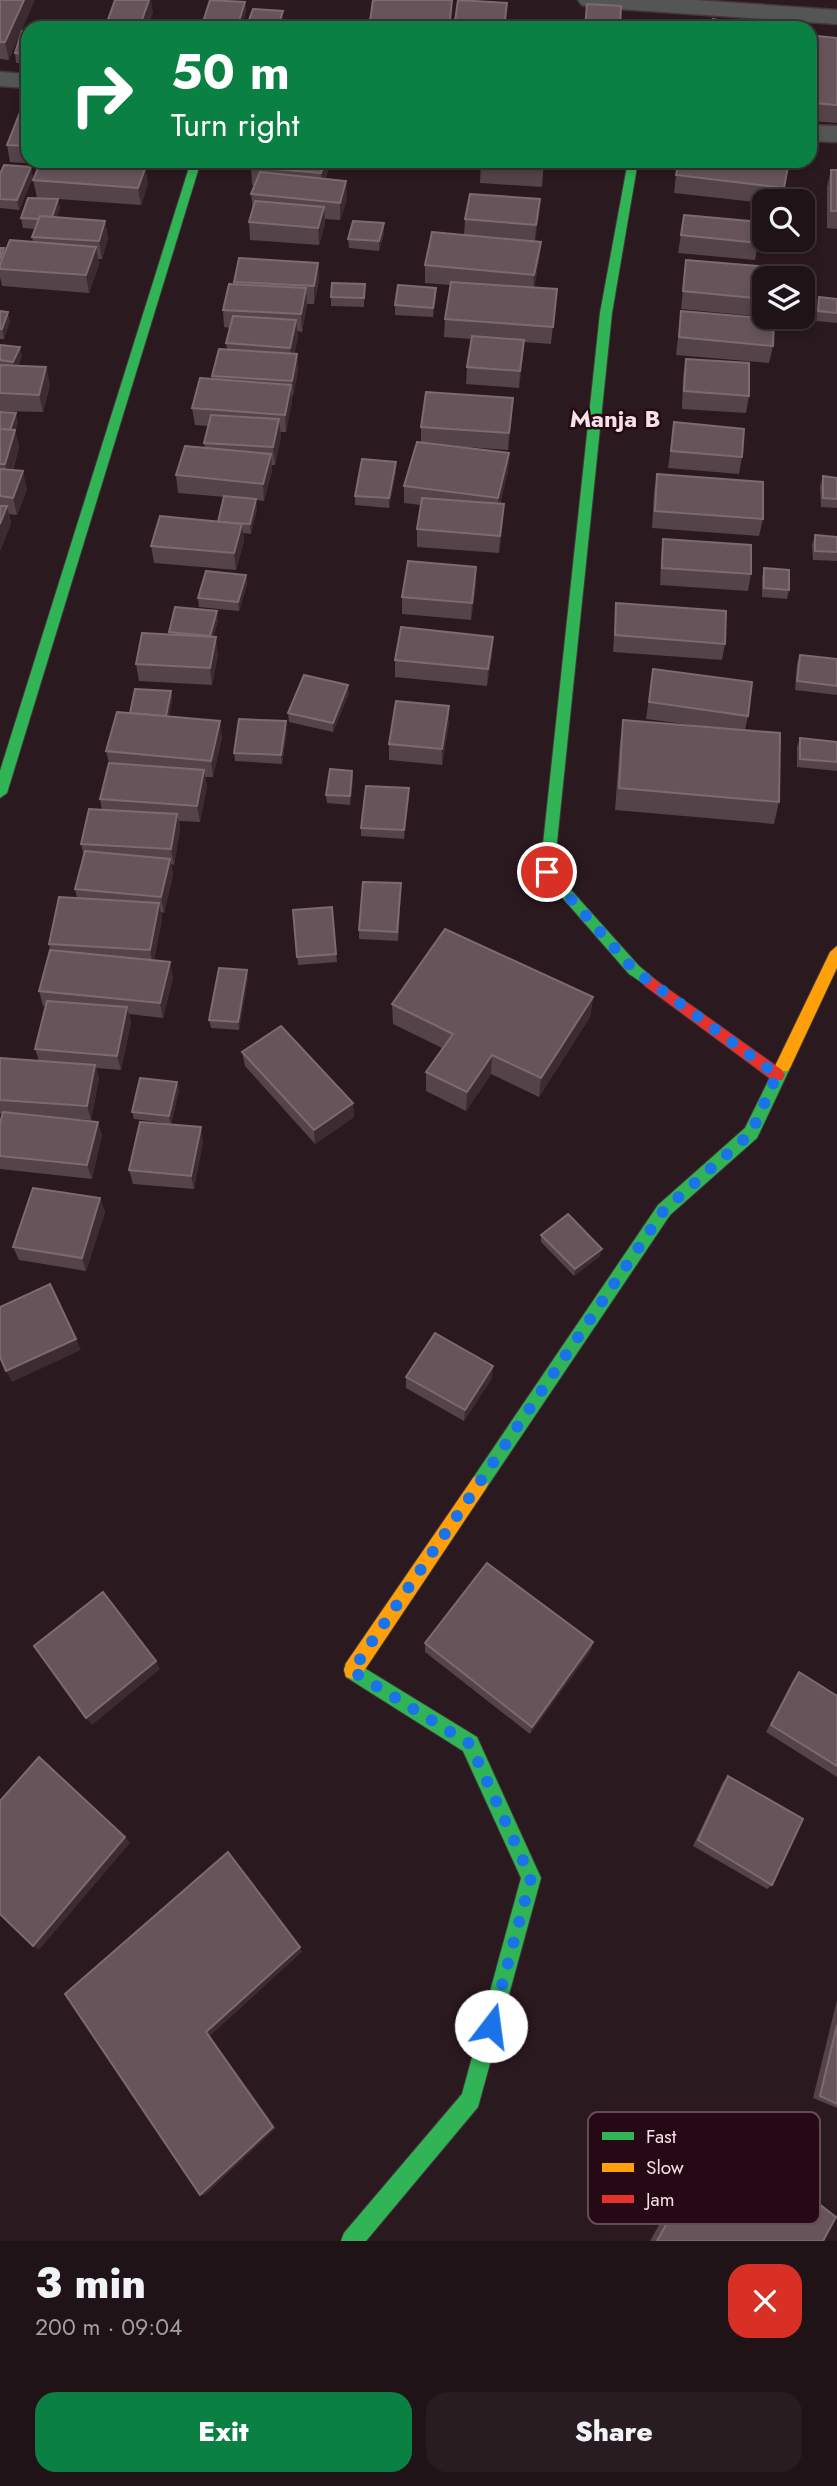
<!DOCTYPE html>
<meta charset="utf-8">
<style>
:root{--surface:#201317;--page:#281c20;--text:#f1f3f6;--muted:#a29ea1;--line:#3d3236;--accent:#0b8043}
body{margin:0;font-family:Jost,sans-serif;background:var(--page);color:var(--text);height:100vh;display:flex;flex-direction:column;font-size:26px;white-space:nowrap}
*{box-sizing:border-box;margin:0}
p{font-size:23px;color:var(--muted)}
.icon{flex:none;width:38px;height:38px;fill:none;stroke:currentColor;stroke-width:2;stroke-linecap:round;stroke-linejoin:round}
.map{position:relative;height:2241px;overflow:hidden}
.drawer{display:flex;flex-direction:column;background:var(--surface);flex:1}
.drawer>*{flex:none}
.banner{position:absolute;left:21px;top:21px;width:796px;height:147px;border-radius:21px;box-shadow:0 4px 10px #0003,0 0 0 2px var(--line);background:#0b8043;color:#fff;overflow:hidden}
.controls{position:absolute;left:752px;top:189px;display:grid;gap:14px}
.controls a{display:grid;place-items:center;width:63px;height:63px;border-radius:14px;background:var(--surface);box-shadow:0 4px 10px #0003,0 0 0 2px var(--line);font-size:35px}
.pin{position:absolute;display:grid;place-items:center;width:60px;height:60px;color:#fff;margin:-30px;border:4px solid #fff;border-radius:50%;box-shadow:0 2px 7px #0007}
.me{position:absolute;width:77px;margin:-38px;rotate:15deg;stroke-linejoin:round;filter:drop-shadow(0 0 5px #0008)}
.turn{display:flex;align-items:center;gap:24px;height:147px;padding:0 35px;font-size:32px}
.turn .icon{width:91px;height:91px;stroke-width:2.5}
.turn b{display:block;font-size:49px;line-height:60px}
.round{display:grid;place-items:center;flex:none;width:74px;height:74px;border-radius:21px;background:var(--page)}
.overview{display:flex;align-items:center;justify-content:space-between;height:119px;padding:0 35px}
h1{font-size:42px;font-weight:800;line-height:52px}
.cta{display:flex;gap:14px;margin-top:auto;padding:14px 35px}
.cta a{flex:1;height:80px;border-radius:21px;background:var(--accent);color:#fff;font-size:28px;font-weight:800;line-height:80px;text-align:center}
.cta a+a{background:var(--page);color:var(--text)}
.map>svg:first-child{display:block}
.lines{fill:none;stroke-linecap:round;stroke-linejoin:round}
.street-casing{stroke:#45373c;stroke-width:3}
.fast-casing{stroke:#45373c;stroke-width:2}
.slow-casing{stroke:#45373c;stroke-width:2}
.jam-casing{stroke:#45373c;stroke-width:2}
.street{fill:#545656;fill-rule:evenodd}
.fast{fill:#30b455;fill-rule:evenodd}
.slow{fill:#ff9f0a;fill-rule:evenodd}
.jam{fill:#e5322d;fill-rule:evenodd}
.wall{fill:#544349}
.shaded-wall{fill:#3c2b31}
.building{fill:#66545a;stroke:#7c6a70;stroke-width:2}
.route{stroke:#1a73e8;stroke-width:12;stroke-dasharray:0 21.6}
.labels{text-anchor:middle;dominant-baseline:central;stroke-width:5;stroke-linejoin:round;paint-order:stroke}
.far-quarter-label{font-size:24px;font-weight:bold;fill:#f6e1e7;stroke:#250914}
.key{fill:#250914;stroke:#644a53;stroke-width:2}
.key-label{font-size:19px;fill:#f6e1e7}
</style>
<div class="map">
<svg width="837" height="2241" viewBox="0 0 837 2241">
<rect width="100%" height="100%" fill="#2a191f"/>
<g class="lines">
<g class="street-casing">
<g id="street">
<path d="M578,0H695L837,10V24L590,7L582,5Z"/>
<path d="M0,72L28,74V88L0,86Z"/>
<path d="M810,125L837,126V142L810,141Z"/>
</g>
</g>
<g class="fast-casing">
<g id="fast">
<path d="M191,161H201L7,793L0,798V771Z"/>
<path d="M628,161H638L612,313L554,871L639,966L658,982L655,986L650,988L629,974L540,872L600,313Z"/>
<path d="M783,1059L788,1061L791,1066L757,1138L670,1215L485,1490L479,1493L473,1490L470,1484L473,1478L658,1205L745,1128L778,1061Z"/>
<path d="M353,1661L477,1737L541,1878L478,2107L366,2241H341L344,2233L462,2094L521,1878L463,1751L346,1677L344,1670L346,1663Z"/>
</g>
</g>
<g class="slow-casing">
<g id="slow">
<path d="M837,946V968L791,1066L788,1071H778L775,1066L830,952Z"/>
<path d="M479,1475L485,1478L488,1484L485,1490L360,1677L353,1679L346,1677L344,1670L346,1663L473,1478Z"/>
</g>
</g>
<g class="jam-casing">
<path id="jam" d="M650,976L782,1070L785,1075L782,1080H772L645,986L642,982L645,978Z"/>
</g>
<use href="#street" class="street"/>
<use href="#fast" class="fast"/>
<use href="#slow" class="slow"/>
<use href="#jam" class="jam"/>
</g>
<g class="wall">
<path d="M0,0L9,60L0,59Z"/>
<path d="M245,2L246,11L241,28H204L203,22Z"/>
<path d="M283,21L281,28H248V23Z"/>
<path d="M28,32V63H16L15,53Z"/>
<path d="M817,36L837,38V123L810,121L814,54Z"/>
<path d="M28,92V161H40L39,164L10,162L7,145Z"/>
<path d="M41,161H141L139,166L148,184L141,205L58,199L60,208L57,217L105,221L108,238L102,259H98L99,264L89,293L2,286L0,277V248H4L5,252L33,242L32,237L35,229L23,228L21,218L37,198L33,180Z"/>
<path d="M253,161H327L328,171L325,179L347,199L340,220L325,219V224L319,245L250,240L249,222L253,210L251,194L255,185H252L251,167Z"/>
<path d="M481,161H544L542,187L480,183Z"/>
<path d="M789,161L782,201H765V203L674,193L676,175Z"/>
<path d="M831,170H837V229L827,228V187Z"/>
<path d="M0,174L33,177L19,210L0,208Z"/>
<path d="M540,199L535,241L541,242L539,260L534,288L557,289L551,344L524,342L519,388L466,384L467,367L471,339L444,337L445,319L450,285L425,283V265L464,235L465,219Z"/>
<path d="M684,215L759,222L761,215L765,216V239L759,238L755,260L678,253Z"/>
<path d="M384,223V233L379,251L349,248L348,239Z"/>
<path d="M686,260L765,278V317L681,309Z"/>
<path d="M318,263L319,280L314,304H307L302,332L297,331L298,338L294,354H297L298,371L292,398V402L286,432H280L281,437L275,465H272V471L264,501L256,500L257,508L251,534L243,533L244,541L236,570L154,563L151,546L218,522L224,497L178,493L176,475L205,448L204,443L208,426L195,425L192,408L212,379V376L227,349L226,343L230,328L224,327L223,310L234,284V282Z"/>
<path d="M365,284L364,307L331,306V297Z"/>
<path d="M436,297L433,317L395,315V305Z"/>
<path d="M819,297L837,299V323L816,321Z"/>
<path d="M0,311L10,321L4,339H0Z"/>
<path d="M681,311L773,346L769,363L676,355Z"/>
<path d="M0,345L22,356L18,366L46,367L50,385L43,412L0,411Z"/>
<path d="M686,359L749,396L746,413L682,409L683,376Z"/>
<path d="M0,412L18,422L15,430L19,447L13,470L27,489L17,515L9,514L11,523L0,551Z"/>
<path d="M512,416L508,450L453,446L509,453L508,471L500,504L503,522L499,553L417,547V529L421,505L404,503V486L421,442V427Z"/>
<path d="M674,422L742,457L739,474L668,468Z"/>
<path d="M396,462V471L389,508L355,505V496Z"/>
<path d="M657,474L763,519L759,536L652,528L654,492Z"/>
<path d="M823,476L837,478V508L821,507L820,486Z"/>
<path d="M815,535L837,537V561L813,560L812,545Z"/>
<path d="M663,539L751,574L748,591L660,585L661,556Z"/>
<path d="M476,567V584L471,620L402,614V597Z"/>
<path d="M764,568L789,590L787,599L762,597V577Z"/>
<path d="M246,575L247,584L239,611L199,607L198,598Z"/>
<path d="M616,603L725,644L722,660L613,652Z"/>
<path d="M218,620L213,637L218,654L212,685L139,681L136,664L169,634V632Z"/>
<path d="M493,637L492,653L487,686L395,677V660Z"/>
<path d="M800,655L837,659V695L795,690L797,664Z"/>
<path d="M653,669L748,716L745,730L779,802L774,824L615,810L620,742L623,720L707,727L646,719Z"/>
<path d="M171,691L172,700L169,716L222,737L213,777H205L207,786L200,822L179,821L180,829L174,865L171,864L173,875L164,913L161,912L162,919L154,960L173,977L163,1018L129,1014L131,1022L121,1070L96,1068L99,1079L91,1120L58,1118L102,1135L92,1179L0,1169V1123L2,1114H0V1058L39,1061L35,1049L45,1006H43L39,991L50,950L49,944L77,898L75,889L84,856L81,844L102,810L100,799L109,763L106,751L130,713Z"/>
<path d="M349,693L333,732L289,722L288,713Z"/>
<path d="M449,706V722L442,765L389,760V744Z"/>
<path d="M287,730L282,764L235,761L234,753Z"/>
<path d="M800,738L837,742V771L797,767V747Z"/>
<path d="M352,771L353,779L350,805L327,803L326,795Z"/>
<path d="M409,797L404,839L361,836V828Z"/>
<path d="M401,892L398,941L359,939V930Z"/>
<path d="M332,907L337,962L298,965L293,910Z"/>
<path d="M248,978L239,1030L211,1028L209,1020Z"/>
<path d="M593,997L590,1017L539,1097L491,1074L466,1111L426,1091V1072L442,1048L393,1024L392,1004Z"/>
<path d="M242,1052L353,1103L354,1117L315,1144L245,1066Z"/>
<path d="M177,1082L179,1090L171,1124L134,1119L132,1112Z"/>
<path d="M203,1141L194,1189L133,1184L129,1170Z"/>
<path d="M100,1198L105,1212L86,1271L19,1260L13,1247Z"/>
<path d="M541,1235L600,1256L574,1276L541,1242Z"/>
<path d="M406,1377L492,1378L464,1421L406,1388Z"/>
<path d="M593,1642L591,1650L530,1734L425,1652V1643Z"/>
<path d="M799,1672L837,1696V1777L766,1732L793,1680Z"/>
<path d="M728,1776L772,1885L767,1889L693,1846L723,1782Z"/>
<path d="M837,2000V2108L813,2098Z"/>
<path d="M720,2128L823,2241H650L713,2129Z"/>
</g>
<g class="shaded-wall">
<path d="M24,0H35L9,60L5,42Z"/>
<path d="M149,0H151L153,13L147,28H139Z"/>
<path d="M453,0L451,28H449Z"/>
<path d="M245,2L246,11L241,28H239L238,24Z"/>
<path d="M507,3L506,28H504Z"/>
<path d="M283,11V21L281,28H278Z"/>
<path d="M134,161H141L136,177Z"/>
<path d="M325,161H327L328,171L322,191L321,173Z"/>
<path d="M146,166L148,184L141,205L138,188Z"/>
<path d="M31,167L33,177L19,210L17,200Z"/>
<path d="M346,181L347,199L340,220V203Z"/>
<path d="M58,199L60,208L53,230L51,220Z"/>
<path d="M540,199L539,217L535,243L536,225Z"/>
<path d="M324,207L325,224L319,245L318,228Z"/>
<path d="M105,221L108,238L102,259L99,241Z"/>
<path d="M384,223V233L379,251V241Z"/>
<path d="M541,242L539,260L533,293L534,275Z"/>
<path d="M96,247L99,264L89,293L86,275Z"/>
<path d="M318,263L319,280L314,304V286Z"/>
<path d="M306,288L307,306L302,332L301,314Z"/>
<path d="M436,288V297L433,317V308Z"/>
<path d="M8,312L10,321L4,339L2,329Z"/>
<path d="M296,320L298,338L291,365L290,348Z"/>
<path d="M524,340L523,358L519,388L520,371Z"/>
<path d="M20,347L22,356L15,371L13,362Z"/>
<path d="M297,354L298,371L293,398L292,381Z"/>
<path d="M46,367L50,385L43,412L39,395Z"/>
<path d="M291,385L292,402L286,432L285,415Z"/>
<path d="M513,398L512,416L508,450L509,433Z"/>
<path d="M16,413L18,422L11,443L8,434Z"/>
<path d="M279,419L281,437L275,465L273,447Z"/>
<path d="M15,430L19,447L9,481L5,464Z"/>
<path d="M509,453L508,471L497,515L498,498Z"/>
<path d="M271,454L272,471L264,501L263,484Z"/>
<path d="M396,462V471L389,508V498Z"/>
<path d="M23,471L27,489L17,515L13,498Z"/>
<path d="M256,499L257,508L251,534L250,524Z"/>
<path d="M504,504L503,522L499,553L500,536Z"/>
<path d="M7,506L11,523L0,551V524Z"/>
<path d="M242,524L244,541L236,570L234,553Z"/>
<path d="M476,567V584L471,620L472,603Z"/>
<path d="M246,575L247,584L239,611L238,602Z"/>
<path d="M217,611L218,620L211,645L210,636Z"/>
<path d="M216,637L218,654L212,685L210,668Z"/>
<path d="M493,637L492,653L487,686L488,669Z"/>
<path d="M348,685L349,693L333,732V723Z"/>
<path d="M171,691L172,700L167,726L166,718Z"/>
<path d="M449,706V722L442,765V749Z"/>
<path d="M220,721L222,737L213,777L211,761Z"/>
<path d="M286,721L287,730L282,764L281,755Z"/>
<path d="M204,770L207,786L200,822L197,806Z"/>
<path d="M352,771L353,779L350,805V796Z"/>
<path d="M409,788V797L404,839V830Z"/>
<path d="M177,814L180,829L174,865L171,849Z"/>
<path d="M170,859L173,875L164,913L161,897Z"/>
<path d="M159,903L162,919L153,966L150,950Z"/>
<path d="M170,962L173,977L163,1018L160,1003Z"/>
<path d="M247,970L248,978L239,1030L238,1022Z"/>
<path d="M593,997L590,1017L539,1097L541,1078Z"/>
<path d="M127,1007L131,1022L121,1070L117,1056Z"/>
<path d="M492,1055L491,1074L466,1111L467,1092Z"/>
<path d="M95,1065L99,1079L91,1120L87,1106Z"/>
<path d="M177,1082L179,1090L171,1124L169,1116Z"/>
<path d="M353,1103L354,1117L315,1144L314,1130Z"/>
<path d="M98,1122L102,1135L92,1179L87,1165Z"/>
<path d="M201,1127L203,1141L194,1189L191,1176Z"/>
<path d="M100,1198L105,1212L86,1271L82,1258Z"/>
<path d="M602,1249L600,1256L574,1276L575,1269Z"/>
<path d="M76,1339L81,1350L12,1382L6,1371Z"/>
<path d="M493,1366L492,1378L464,1421L465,1410Z"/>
<path d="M593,1642L591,1650L530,1734L532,1727Z"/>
<path d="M156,1661L160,1669L92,1725L86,1718Z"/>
<path d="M125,1837L130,1843L39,1950L33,1946Z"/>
<path d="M300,1947L302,1952L210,2036L276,2128L205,2195H200L206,2032Z"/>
</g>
<g class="building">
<path d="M0,0H24L5,42H0Z"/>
<path d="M115,0H149L139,28H105Z"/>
<path d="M210,0L245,2L238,24L203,22Z"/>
<path d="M373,0H452L449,28H369Z"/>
<path d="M458,0L507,3L504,28H454Z"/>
<path d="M587,4L621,6L620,28H585Z"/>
<path d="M253,9L283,11L278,26L248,23Z"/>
<path d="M713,19L757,28H712Z"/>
<path d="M312,24L339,28H310Z"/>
<path d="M22,31L28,32V54L15,53Z"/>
<path d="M817,36L837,38V105L813,103Z"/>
<path d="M28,92V146L7,145Z"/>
<path d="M41,161H78L146,166L138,188L33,180Z"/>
<path d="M253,161H325L321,173L251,167Z"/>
<path d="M481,161H544L543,169L480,166Z"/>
<path d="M679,161H789L784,188L676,175Z"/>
<path d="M4,165L31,167L17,200L0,199V174Z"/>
<rect x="831" y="170" width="6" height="41"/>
<path d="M260,172L346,181L340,203L251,194Z"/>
<path d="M470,194L540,199L536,225L465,219Z"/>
<path d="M28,198L58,199L52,217L40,216L39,219L21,218Z"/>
<path d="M255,201L324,207L318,228L249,222Z"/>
<path d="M684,215L760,222L758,243L681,235Z"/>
<path d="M761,215L765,216V229H760Z"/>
<path d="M40,216L105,221L99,241L32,237Z"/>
<path d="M353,221L384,223L379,241L348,239Z"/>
<path d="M432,232L541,242L534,275L425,265Z"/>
<path d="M10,240L96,247L86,275L0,269V264Z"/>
<path d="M0,248H4L0,259Z"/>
<path d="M239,258L318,263L314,286L234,282Z"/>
<path d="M686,260L770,267L769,278H765V299L683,291Z"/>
<path d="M451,282L557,289L553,327L445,319Z"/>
<path d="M332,283L365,284L364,298L331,297Z"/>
<path d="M229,284L306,288L301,314L223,310Z"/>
<path d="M398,285L436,288L433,308L395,305Z"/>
<path d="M819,297L837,299V313L818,311Z"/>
<path d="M0,311L8,312L2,329H0Z"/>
<path d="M681,311L774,319L773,346L679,337Z"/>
<path d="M233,316L296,320L290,348L226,343Z"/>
<path d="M472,336L524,340L520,371L467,367Z"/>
<path d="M0,345L20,347L13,362L0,360Z"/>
<path d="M219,349L297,354L292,381L212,376Z"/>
<path d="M686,359L749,363V396L684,391Z"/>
<path d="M0,365L46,367L39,395L0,393Z"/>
<path d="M200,378L291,385L285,415L192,408Z"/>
<path d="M426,392L513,398L509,433L421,427Z"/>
<path d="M0,412L16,413L10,430L0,429Z"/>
<path d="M211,415L279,419L273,447L204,443Z"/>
<path d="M674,422L744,429L742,457L671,451Z"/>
<path d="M0,429L15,430L5,464H0Z"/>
<path d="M417,442L509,453L498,498L404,486Z"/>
<path d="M185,446L271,454L263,484L176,475Z"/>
<path d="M362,459L396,462L389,498L355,496Z"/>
<path d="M0,469L23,471L13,498L0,496Z"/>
<path d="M657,474L763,482V519L655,511Z"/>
<path d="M823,476L837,478V499L823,498Z"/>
<path d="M224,496L256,499L250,524L218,522Z"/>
<path d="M422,498L504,504L500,536L417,529Z"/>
<path d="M0,506H7L0,524Z"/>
<path d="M160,516L242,524L234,553L151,546Z"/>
<path d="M815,535L837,537V552L815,551Z"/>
<path d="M663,539L751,545V574L662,568Z"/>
<path d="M408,561L476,567L472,603L402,597Z"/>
<path d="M764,568L789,570V590L764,588Z"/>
<path d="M206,571L246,575L238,602L198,598Z"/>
<path d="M616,603L726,611L725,644L615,635Z"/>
<path d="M175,607L217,611L210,636L169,632Z"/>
<path d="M401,627L493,637L488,669L395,660Z"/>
<path d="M142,633L216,637L210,668L136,664Z"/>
<path d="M800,655L837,659V686L797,681Z"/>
<path d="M653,669L752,682L748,716L649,702Z"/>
<path d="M304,675L348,685L333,723L288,713Z"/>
<path d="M135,689L171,691L166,716L130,713Z"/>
<path d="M396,701L449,706L442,749L389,744Z"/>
<path d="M117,712L220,721L211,761L106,751Z"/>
<path d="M239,719L286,721L281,755L234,753Z"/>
<path d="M623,720L780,733L779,802L619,788Z"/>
<path d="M800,738L837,742V762L800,759Z"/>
<path d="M109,763L204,770L197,806L100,799Z"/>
<path d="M330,769L352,771L350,796L326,795Z"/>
<path d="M366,786L409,788L404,830L361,828Z"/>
<path d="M89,809L177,814L171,849L81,844Z"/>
<path d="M85,851L170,859L161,897L75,889Z"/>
<path d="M363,882L401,883L397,932L359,930Z"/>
<path d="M59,897L159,903L150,950L49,944Z"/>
<path d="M332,907L336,954L297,957L293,910Z"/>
<path d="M445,929L593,997L541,1078L492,1055L467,1092L426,1072L453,1034L392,1004Z"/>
<path d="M50,950L170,962L160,1003L39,991Z"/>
<path d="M219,968L247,970L238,1022L209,1020Z"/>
<path d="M47,1001L127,1007L117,1056L35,1049Z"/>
<path d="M281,1026L353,1103L314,1130L242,1052Z"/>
<path d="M0,1058L95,1065L87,1106L0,1100Z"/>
<path d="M140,1078L177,1082L169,1116L132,1112Z"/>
<path d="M3,1112L98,1122L87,1165L0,1156V1123Z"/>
<path d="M140,1122L201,1127L191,1176L129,1170Z"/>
<path d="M33,1188L100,1198L82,1258L13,1247Z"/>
<path d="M568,1214L602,1249L575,1269L541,1235Z"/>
<path d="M50,1284L76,1339L6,1371L0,1357V1307Z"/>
<path d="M435,1333L493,1366L465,1410L406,1377Z"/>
<path d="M487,1563L593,1642L532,1727L425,1643Z"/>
<path d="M103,1592L156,1661L86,1718L34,1646Z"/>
<path d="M799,1672L837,1696V1766L771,1725Z"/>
<path d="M39,1757L125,1837L33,1946L0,1914V1801Z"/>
<path d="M728,1776L803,1819L772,1885L698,1840Z"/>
<path d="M228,1852L300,1947L206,2032L273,2127L200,2195L65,1994Z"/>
<path d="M837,2025V2104L820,2096Z"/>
<path d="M720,2128L836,2217L823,2241H657Z"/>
</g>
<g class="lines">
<path class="route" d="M491,2026L531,1878L470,1744L352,1671L664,1210L751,1133L777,1075L634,970L547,872"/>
</g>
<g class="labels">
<g class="far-quarter-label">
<text x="615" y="418">Manja B</text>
</g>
</g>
<rect x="588" y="2112" width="232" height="112" rx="10" class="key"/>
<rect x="602" y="2132" width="32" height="8" fill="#30b455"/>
<rect x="602" y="2163" width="32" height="9" fill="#ff9f0a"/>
<rect x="602" y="2195" width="32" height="8" fill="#e5322d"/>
<g class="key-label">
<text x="646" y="2143">Fast</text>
<text x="646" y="2174">Slow</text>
<text x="646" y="2206">Jam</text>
</g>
</svg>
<div class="controls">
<a><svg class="icon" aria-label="search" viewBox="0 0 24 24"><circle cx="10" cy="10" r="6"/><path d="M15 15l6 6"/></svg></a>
<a><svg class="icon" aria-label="layers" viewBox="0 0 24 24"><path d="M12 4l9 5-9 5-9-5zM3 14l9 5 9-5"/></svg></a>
</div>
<div class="pin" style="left:547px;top:872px;background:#d93025"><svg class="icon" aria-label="arrive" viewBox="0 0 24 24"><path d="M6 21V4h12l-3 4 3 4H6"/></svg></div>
<svg class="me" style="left:491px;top:2026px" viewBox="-20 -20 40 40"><circle r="19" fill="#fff"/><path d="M0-13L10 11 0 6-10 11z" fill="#1a73e8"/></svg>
<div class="banner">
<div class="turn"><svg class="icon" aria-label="right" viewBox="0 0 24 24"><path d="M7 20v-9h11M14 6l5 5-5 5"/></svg><div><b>50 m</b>Turn right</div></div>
</div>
</div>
<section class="drawer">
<div class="overview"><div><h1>3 min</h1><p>200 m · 09:04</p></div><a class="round" style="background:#d93025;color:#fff"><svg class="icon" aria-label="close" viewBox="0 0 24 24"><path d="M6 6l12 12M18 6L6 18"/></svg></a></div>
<div class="cta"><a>Exit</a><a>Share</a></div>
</section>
